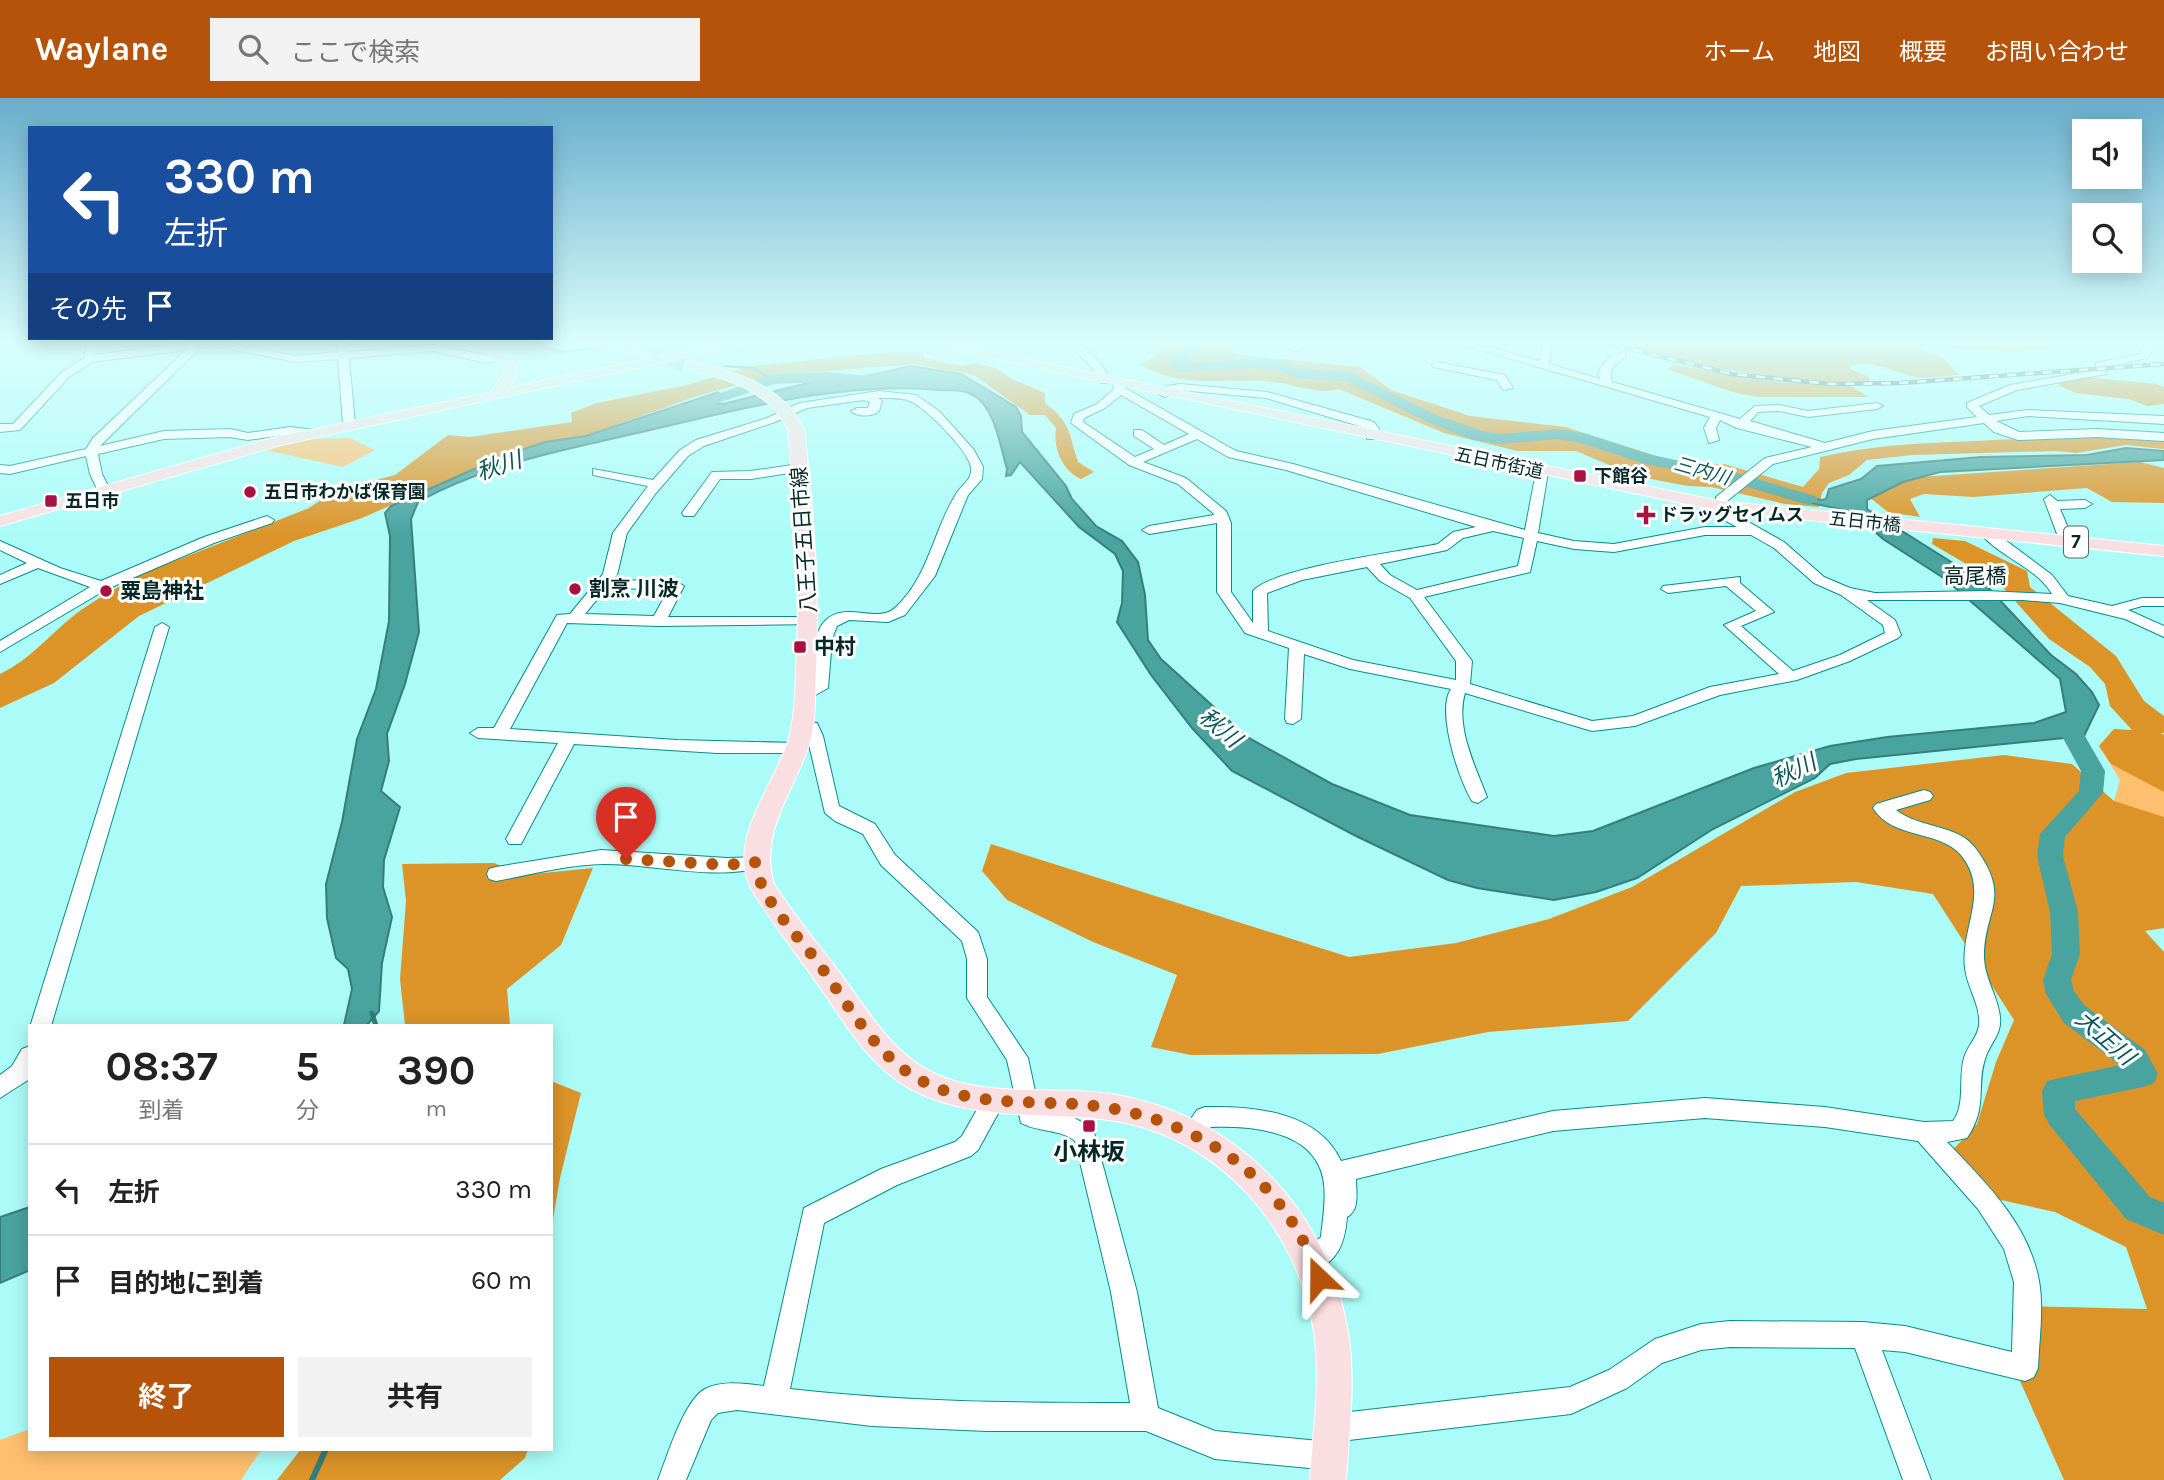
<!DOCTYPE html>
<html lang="ja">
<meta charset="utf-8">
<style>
:root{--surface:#fff;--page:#f2f2f2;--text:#222;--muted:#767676;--line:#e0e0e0;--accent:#b45309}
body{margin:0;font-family:Karla,"Noto Sans JP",sans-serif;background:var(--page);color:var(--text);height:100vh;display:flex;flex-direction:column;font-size:26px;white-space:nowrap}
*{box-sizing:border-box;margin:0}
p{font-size:23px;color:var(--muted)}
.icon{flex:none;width:38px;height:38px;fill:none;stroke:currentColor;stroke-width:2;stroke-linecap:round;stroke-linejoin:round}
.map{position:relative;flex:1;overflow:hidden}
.side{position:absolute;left:28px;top:926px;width:525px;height:427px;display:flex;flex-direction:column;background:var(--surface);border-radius:0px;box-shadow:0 4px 18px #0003}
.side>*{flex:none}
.guide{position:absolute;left:28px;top:28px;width:525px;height:214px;border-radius:0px;box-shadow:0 4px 18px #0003;background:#1a4fa0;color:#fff;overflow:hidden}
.controls{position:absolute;left:2072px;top:21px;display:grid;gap:14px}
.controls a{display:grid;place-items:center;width:70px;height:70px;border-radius:0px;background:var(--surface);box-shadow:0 4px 18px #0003;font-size:35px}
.pin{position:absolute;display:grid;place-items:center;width:60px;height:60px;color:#fff;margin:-72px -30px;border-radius:50% 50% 50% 0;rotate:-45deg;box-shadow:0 0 7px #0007}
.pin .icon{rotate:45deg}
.me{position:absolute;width:77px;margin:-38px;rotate:337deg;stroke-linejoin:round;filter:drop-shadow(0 0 5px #0008)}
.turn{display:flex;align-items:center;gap:24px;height:147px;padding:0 21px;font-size:32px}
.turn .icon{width:91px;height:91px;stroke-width:2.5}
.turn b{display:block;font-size:49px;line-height:60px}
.then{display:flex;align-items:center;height:66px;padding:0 21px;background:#0003;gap:14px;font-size:26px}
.eta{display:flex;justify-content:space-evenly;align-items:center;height:119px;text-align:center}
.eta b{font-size:42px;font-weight:700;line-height:49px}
.primary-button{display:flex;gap:14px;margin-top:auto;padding:14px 21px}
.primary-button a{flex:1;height:80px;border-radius:0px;background:var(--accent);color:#fff;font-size:28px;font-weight:700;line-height:80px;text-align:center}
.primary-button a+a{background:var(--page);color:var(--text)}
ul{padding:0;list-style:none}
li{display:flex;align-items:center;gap:21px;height:91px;padding:0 21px;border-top:2px solid var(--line)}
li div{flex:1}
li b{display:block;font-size:26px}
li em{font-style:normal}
header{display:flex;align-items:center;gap:42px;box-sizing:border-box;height:98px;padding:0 35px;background:var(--accent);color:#fff}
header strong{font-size:33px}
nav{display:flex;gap:38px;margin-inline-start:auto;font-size:24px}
.search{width:490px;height:63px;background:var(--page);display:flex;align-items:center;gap:18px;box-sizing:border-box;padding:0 24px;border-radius:0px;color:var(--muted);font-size:26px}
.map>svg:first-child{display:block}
.green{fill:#febf6f}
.forest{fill:#dc9429}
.water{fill:#49a39f;stroke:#357e7b;stroke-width:2}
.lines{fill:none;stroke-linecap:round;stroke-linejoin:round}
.stream-far2{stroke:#357e7b;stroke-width:2.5}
.stream-far1{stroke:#357e7b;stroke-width:5}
.stream{stroke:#357e7b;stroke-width:6}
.river{fill:#49a39f;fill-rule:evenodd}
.major-tunnel{stroke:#8ad2ce;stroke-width:16;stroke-dasharray:16 8;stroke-linecap:butt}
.minor-casing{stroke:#068d89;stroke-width:2}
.major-casing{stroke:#fff;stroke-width:2}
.minor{fill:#fff;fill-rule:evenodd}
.major{fill:#fadfe2;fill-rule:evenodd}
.rail-casing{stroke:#32615f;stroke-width:4.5}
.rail{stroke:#fff;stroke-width:2.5;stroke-dasharray:9;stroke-linecap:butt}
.route{stroke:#b45309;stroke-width:12;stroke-dasharray:0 21.6}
.poi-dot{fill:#a81141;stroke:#fff;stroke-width:2.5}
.labels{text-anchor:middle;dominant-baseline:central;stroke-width:6;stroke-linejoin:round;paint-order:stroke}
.far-street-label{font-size:18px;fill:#062928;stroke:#fff}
.far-poi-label{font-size:18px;font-weight:bold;fill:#062928;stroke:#fff;text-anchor:start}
.far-water-label{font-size:19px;font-style:italic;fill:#065755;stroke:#fff}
.shield{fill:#fff;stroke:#516968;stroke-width:2}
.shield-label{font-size:19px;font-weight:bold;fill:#062928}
.street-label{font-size:21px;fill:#062928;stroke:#fff}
.poi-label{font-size:21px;font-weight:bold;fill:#062928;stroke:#fff;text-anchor:start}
.water-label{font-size:23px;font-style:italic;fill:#065755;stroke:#fff}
.near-poi-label{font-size:24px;font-weight:bold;fill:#062928;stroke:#fff}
</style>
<header>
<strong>Waylane</strong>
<div class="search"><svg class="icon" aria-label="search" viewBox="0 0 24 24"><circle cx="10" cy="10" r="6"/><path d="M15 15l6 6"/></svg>ここで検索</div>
<nav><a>ホーム</a><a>地図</a><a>概要</a><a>お問い合わせ</a></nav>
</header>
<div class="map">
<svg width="2164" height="1382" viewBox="0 0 2164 1382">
<rect width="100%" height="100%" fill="#abfcf8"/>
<g class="green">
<path d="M350,340L375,352L343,369L265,352L309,341Z"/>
<path d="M2114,631L2164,637V792L2114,703L2120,682L2099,648Z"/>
<path d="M30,1331V1351H262L241,1382H0V1342Z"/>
</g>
<g class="forest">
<path d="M1162,243H1214L1240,257L1360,269L1391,292L1470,318L1565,329L1666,361L1696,367L1724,366L1803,389L1819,371L1820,359C1872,347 1922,345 1975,343C2038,339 2101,339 2164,342V351L2126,347L2076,355L2056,353L1912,357L1867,362L1849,377L1829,385L1822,395L1819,409L1785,406L1711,389L1688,388L1635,378L1576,353H1517L1444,335L1339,291C1318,297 1296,287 1275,284C1227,278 1186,293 1141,267L1155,258Z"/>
<path d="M1603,243H2064C2042,265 1955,247 1922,248L1921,251L1946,262L1958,277C1945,278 1931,280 1918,279C1898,278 1871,259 1851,268L1850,271L1869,279L1870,285C1778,285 1692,267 1603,243Z"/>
<path d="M891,254H923L924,260L962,268L976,265L995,270L1014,282L1045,295V305C1072,326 1068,334 1078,364L1094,374L1081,381C1062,372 1053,350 1056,330L1045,317H1030L974,277L911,266L771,278L700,297L586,338L545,344L501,359L362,420L294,443L139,518L54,585L0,610V576C32,561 52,533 81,512C100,499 121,487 142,476L309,410L336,392L395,377L448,337L470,339L572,324L571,315L597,305L687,287L750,268Z"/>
<path d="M1674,267L1773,283L1851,288L1868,299H1757L1732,294L1667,271Z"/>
<path d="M2084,279L2157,286L2164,289V306L2148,308L2128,301L2076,295L2059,288L2060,284Z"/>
<path d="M2140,364L2164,370V405L2112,404L2087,390L1973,399L1924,396L1910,401L1920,419L1888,414L1869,399L1904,380Z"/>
<path d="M1933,440L1965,443L2027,473L2030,489L2116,558L2144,603L2164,618V635H2161L2164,637V694L2111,666L2099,648L2114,631L2132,632L2110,608L2105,586L2090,569L2049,541L1999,485L1932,446Z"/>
<path d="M2004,657L2072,666L2114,703L2164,719V830L2145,833L2164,854V1382H2064L2020,1283L2021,1208L2147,1211L2126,1149L2055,1114L1987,1099L1948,1057L1977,1026L1996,964L2014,922L1933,796L1856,784L1741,788L1716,835L1628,923L1488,934L1378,956L1191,957L1151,949L1177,877L1093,844L1007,802L982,773L991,746L1349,859L1456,845L1549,821L1632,789L1795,694L1846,675Z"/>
<path d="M494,765L523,777L593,770L561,847L507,891L510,927H405L400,881L406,803L402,766Z"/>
<path d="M551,983L581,995L560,1080L551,1133Z"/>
<path d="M301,1351H528L525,1360L500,1382H277Z"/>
</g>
<g class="water">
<path d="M911,268L961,276L1016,309L1021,318L1022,334L1066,388L1072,401L1096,428L1122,443L1138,464L1145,497L1148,542L1161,561L1247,639L1332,686L1410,717L1554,738L1593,733L1754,670L1830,648L1887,639L2034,625L2066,614L2060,581L1945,481L1883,441L1853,414L1793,401L1777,394L1822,402L1826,401L1829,391L1861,381L1877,368L1981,359L2087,357L2126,350L2164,353V362L1940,374L1903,384L1867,402V411L1983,484L2051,557L2076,576L2092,594L2099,607L2084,638L1856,661L1830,666L1815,680L1713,731L1637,780L1596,794L1554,802L1477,790L1448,782L1356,738L1232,673L1192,630L1151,577L1117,524L1122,505L1123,473L1115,456L1079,429L1020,364L1011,377L1006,378L1007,371C1000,348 995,307 971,296C961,291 950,293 940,292C841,283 742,311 646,333C569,351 488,365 418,404L411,421L419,534L405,586L387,636L389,663L381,693L400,709L384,762L383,789L392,819L382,865L379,913L367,927H344L352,891L348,871L336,860L327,820L326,786L342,724L357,641L376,591L389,523L390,438L385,415L391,408L501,359L545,344L586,338L718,294L724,299L716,305L723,306L824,281H853Z"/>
<path d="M30,1109V1172L0,1185V1119Z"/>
</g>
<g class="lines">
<g class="stream-far2">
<path d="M538,247L561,254L594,250"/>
<path d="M724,268L753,270L772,281"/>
</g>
<path class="stream-far1" d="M372,915L376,928"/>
<path class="stream" d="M312,1382L326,1351"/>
<g class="river">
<path d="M1189,243H1204L1185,266L1255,260L1281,263L1299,271L1349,274L1439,318L1482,333L1500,336L1558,331L1587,336L1652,357L1740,376L1815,398L1818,402L1809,407L1730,384L1642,365L1584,346L1558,341L1500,346L1473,342L1427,324L1346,283L1296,280L1278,272L1255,270L1176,274L1169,265Z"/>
<path d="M827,274L870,278L878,283L870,288L827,284L774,286L697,312L691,314L683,309L772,276Z"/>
<path d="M2070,624L2078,626L2105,673L2103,695L2065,739L2063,758L2078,814L2080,856L2071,882L2074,893L2084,907L2145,952L2158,976L2154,985L2143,989L2075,1003V1011L2150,1099L2164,1105V1137L2126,1121L2049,1026L2044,1016L2042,993L2047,983L2120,967L2064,925L2046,896L2043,882L2052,856L2050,814L2037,758L2040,736L2079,693L2081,673L2058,631L2062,626Z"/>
</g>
<path class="major-tunnel" d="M645,256L690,267"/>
<g class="minor-casing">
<g id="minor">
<path d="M88,243H98L95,257L196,243H221L296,258L338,254L337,243H347L348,254L434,247L507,261L485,265L434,253L349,260L355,326L349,330L343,326L338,261L296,264L214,248L200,250L100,348L164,333L230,331L248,335L290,329L315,332V338L290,336L248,342L229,339L164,341L98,356L102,376L110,392L104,396L99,395L90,376L86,358L10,376L0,375V367L10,368L86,351L93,340L186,252L92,264L69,279L20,332L0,334V326H13L61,275L84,260Z"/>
<path d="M1067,243H1078L1103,269L1111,283L1109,285H1101L1094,272Z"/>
<path d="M1276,243L1295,246L1311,243L1296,253L1276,247Z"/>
<path d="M1450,243H1467L1539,263L1543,245L1552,243L1549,266L1600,281L1598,275C1603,265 1613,253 1625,255V259C1614,268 1608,271 1612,284L1740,321L1755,308L1779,307L1808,313L1877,305L1883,308L1877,311L1808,319L1779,313L1758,314L1750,323L1825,345L1873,333L1977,319L1967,309V305L2010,287L2096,272V265L2139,256L2148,243H2158L2147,260L2106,269V276L2017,292L1979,308L1989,317L2028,312L2164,318V326L2028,318L1996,323L2019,334L2097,331L2164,335V343L2097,339L2018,342L1994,334L1984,325L1873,341L1773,366L1727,403V407L1736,417L1784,444L1824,479L1850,490L1875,495L1986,493L2052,496C2036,469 2001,460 1981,436L1988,432L1993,433L2052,477L2068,498L2112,508L2142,500H2164V508H2142L2128,512L2164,528V539L2125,521L2060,505L2023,502H1867L1895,522L1901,537L1898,540L1850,563L1797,582L1720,597L1635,628L1592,633L1465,595C1455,628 1475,668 1487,699L1478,705L1472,703C1459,682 1436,613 1451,591L1350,571L1304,556L1301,621L1293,626L1287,625L1285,621L1289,550L1245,535L1217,494V425L1149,436L1142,432L1149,428L1214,417L1213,415L1178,386L1129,367L1071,325L1074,316L1097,306L1114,291L1113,286L1119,283L1123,284L1125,290L1236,353L1293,366L1525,432L1536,374L1542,370L1548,374L1538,435L1574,443L1614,446L1705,429H1737L1726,423L1715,411L1716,399L1765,360L1812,349L1737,330L1720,322L1716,330L1719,342L1709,345L1704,330L1710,319ZM1121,297L1189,336L1164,347L1142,332H1134V338L1154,351L1135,359L1083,324L1084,320L1105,310ZM1197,341L1228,359L1286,372L1476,429L1453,434L1438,446C1400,454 1275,469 1253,493V525L1231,494V425L1226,413L1186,380L1143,364ZM1493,433L1524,440L1518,468L1417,492L1390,477L1380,466L1447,452L1463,440ZM1705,437H1751L1774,450L1814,485L1841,497L1883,527L1885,535L1840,557L1793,573L1741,528L1774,514L1740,485V479L1663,488L1661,491L1668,495L1726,488L1756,513L1724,527L1779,576L1710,589L1633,618L1592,623L1470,586L1472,563L1424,499L1530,474L1537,443L1574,451L1614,454ZM1367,469L1380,483L1410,500L1456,563V582L1353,562L1268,533L1267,495L1302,482Z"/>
<path d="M1437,264L1505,277L1513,290L1503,292L1497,282L1433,269L1432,267Z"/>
<path d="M1180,286L1267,294L1374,324L1379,331L1375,341H1367L1366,330L1266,300L1180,292L1165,299L1159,296L1167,288Z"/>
<path d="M879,293L916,297L939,313L974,352L983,369L982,381L968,397L935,478L905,517L888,524L849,522L837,528L832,541L828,590L805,603L797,598L814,585C815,567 811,537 825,523C845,502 878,527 896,509C929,478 933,433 956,396C961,387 973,382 971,369C967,351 926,310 910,303C901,299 887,300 878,300L882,303L879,313C873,319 857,319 851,313L857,310H868L870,304L864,302L807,310L775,324L704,348L688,358L656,395L627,435L617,477L585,516L654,518L668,492L622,490L615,486L622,482L677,484L684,488L668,519H809L816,523L814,526L658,528L567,525L510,631L677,642L797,645L805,651L803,655H717L574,646L521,746H509L506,741L558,645L478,640L470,635L478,630H494L557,517L570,516L603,476L613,435L648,388L593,377V371L653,382L680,352L696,342L767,320L800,305Z"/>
<path d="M799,366L805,370L803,373L751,381H720L694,418H684L682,415L712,374L751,373Z"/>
<path d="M2050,397L2057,403L2085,402L2092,406L2085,410L2060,411L2074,444L2072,447H2062L2060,444L2044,401Z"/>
<path d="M267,418L274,422L272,425L214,445L107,491L0,554V543L90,489L38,470L0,486V477L27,465L0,452V443L60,470L101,483L204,439Z"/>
<path d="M162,525L169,529L51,928L30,929L155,529Z"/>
<path d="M802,623L817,625L823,638L839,708L875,726L895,757L978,834L987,861V899L1028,960L1039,1012L1073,1019L1093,1031L1137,1194L1158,1310L1215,1333L1330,1344L1340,1348L1344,1358L1340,1368L1330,1372L1215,1361L1146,1333H987L872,1328L737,1312L718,1315L711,1322L686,1382H658C667,1359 684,1302 705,1291C722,1282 745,1286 764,1288L804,1110L881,1071L955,1044L962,1038L987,994L995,991L1003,994L1006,1001L978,1052L971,1058L897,1087L824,1125L790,1291C904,1304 1016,1305 1130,1305L1111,1194L1075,1043C1061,1031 1037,1034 1021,1025L1007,962L967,900V861L962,843L881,767L863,736L835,723L825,715L807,638L805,634L796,632L794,628Z"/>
<path d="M1924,692L1930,694L1933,698L1930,702L1896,712C1920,731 1959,726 1976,751C2012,800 1984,812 1984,858C1984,880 1998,898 2000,919C2002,936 1991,944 1986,958C1975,988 1989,1008 1967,1040L1947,1044C1985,1084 2029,1126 2039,1183C2044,1211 2039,1242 2038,1270L2034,1279L2025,1283L1905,1254L1882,1252L1931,1382H1903L1855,1250L1730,1249L1701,1252L1662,1265L1627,1290L1571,1316L1332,1344L1322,1340L1318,1330L1322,1320L1332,1316L1570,1289L1609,1272L1655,1241L1701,1226L1730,1223L1863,1224L1905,1228L2012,1254L2014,1184L2004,1151L1978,1111L1918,1043L1825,1029L1705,1020L1553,1033L1356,1081C1356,1094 1360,1112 1347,1119C1345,1145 1338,1164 1312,1174L1303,1171L1300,1162L1303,1153L1321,1139C1323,1118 1329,1088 1319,1068C1302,1031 1246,1028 1211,1029L1201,1041L1193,1044L1185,1041L1182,1034L1197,1012L1205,1009C1253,1008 1318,1013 1341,1063L1553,1013L1705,1000L1825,1009L1924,1024L1953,1023C1966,1006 1958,980 1964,960C1967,948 1978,939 1979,927C1981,907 1967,890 1965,870C1960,830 1991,794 1961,757C1938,731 1893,742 1873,710L1876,706Z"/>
<path d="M601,752L727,760L762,759L764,764L762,769C715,783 653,766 604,766C571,766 529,777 496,783L489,781L487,776L489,771L496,769Z"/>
<path d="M30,948L28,982L0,1000V977L12,968L22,951Z"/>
</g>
</g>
<g class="major-casing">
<g id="major">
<path d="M473,243C490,243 517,257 517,276L509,290L733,243H761L281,347L0,428V418L272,340L492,294L503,276V269Z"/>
<path d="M548,243H622L652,256L645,260L619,251L555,247Z"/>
<path d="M909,243H937L1720,403L2164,448V458L1720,413Z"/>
<path d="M690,263C735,273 782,287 804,331C813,411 820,490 816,571C815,594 816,618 811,640C797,691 758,731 774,786C793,816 816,843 837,871C865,908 890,954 933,975C988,1001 1053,987 1111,996C1236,1016 1327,1110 1348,1234C1356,1283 1349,1333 1346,1382H1310C1313,1333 1321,1283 1314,1234C1298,1129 1217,1036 1108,1022C1042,1013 973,1024 911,991C869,969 844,923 817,885C796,855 773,826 753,794C724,742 775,689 789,640C795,617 795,594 796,571C801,490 796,411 788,331C770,292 724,280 685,270V264Z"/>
</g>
</g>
<use href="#minor" class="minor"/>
<use href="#major" class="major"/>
<g class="rail-casing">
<path id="rail" d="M1598,243L1732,276L1830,286L1900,285L2164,266"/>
</g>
<use href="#rail" class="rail"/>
</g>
<linearGradient id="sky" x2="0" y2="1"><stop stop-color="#68adcb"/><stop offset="0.56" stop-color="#d9fefc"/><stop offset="1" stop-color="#d9fefc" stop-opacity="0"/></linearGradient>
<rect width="2164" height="437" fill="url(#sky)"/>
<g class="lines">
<path class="route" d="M626,761L727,767L755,764C760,802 797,836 819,866C849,907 877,961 924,984C969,1007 1026,1003 1075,1006C1186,1014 1282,1071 1319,1180"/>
</g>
<g class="poi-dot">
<rect x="1573" y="371" width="14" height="14" rx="3.5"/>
<circle cx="250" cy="394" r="7"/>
<rect x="44" y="396" width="14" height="14" rx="3.5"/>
<path d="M1642.5 406.5h7v7h7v7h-7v7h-7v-7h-7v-7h7z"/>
<circle cx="575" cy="491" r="7"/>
<circle cx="106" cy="493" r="7"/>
<rect x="793" y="542" width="14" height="14" rx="3.5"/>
<rect x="1082" y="1021" width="14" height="14" rx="3.5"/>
</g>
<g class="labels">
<g class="far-street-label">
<text transform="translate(1499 365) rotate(12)">五日市街道</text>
<text transform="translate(1865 424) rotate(6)">五日市橋</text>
</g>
<g class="far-poi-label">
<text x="1594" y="378">下館谷</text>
<text x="264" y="394">五日市わかば保育園</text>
<text x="65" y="403">五日市</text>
<text x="1660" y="417">ドラッグセイムス</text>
</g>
<g class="far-water-label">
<text transform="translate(1702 373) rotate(16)">三内川</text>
</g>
<rect class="shield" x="2064" y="428.5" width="24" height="31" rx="5"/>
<g class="shield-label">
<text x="2076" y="444">7</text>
</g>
<g class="street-label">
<text transform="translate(804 442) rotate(-94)">八王子五日市線</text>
<text x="1975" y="478">高尾橋</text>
</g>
<g class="poi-label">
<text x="589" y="491">割烹 川波</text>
<text x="120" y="493">粟島神社</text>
<text x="814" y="549">中村</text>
</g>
<g class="water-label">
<text transform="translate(499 368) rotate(-18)">秋川</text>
<text transform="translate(1220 630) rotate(40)">秋川</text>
<text transform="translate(1794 673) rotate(-26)">秋川</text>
<text transform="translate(2105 940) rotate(41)">大正川</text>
</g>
<g class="near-poi-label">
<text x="1089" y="1054">小林坂</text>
</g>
</g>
</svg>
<div class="controls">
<a><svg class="icon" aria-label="sound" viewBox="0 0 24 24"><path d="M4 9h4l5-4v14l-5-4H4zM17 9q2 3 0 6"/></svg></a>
<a><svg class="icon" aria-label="search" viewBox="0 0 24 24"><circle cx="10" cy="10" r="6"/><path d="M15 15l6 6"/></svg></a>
</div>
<div class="pin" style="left:626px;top:761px;background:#d93025"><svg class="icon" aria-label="arrive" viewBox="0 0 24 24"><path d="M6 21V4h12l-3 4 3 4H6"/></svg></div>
<svg class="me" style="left:1319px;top:1180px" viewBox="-20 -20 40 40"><path d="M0-17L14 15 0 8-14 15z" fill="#b45309" stroke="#fff" stroke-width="4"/></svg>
<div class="guide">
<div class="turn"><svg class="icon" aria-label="left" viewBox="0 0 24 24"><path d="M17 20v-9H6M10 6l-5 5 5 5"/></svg><div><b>330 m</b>左折</div></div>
<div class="then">その先<svg class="icon" aria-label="arrive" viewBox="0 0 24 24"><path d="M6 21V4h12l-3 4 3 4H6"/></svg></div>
</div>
<section class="side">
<div class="eta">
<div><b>08:37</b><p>到着</p></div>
<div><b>5</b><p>分</p></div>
<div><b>390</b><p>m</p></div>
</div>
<ul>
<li><svg class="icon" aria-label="left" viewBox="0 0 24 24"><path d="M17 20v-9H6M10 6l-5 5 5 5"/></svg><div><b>左折</b></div><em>330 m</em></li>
<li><svg class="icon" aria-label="arrive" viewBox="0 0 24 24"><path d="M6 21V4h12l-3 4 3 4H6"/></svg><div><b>目的地に到着</b></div><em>60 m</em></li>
</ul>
<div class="primary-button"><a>終了</a><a>共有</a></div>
</section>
</div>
